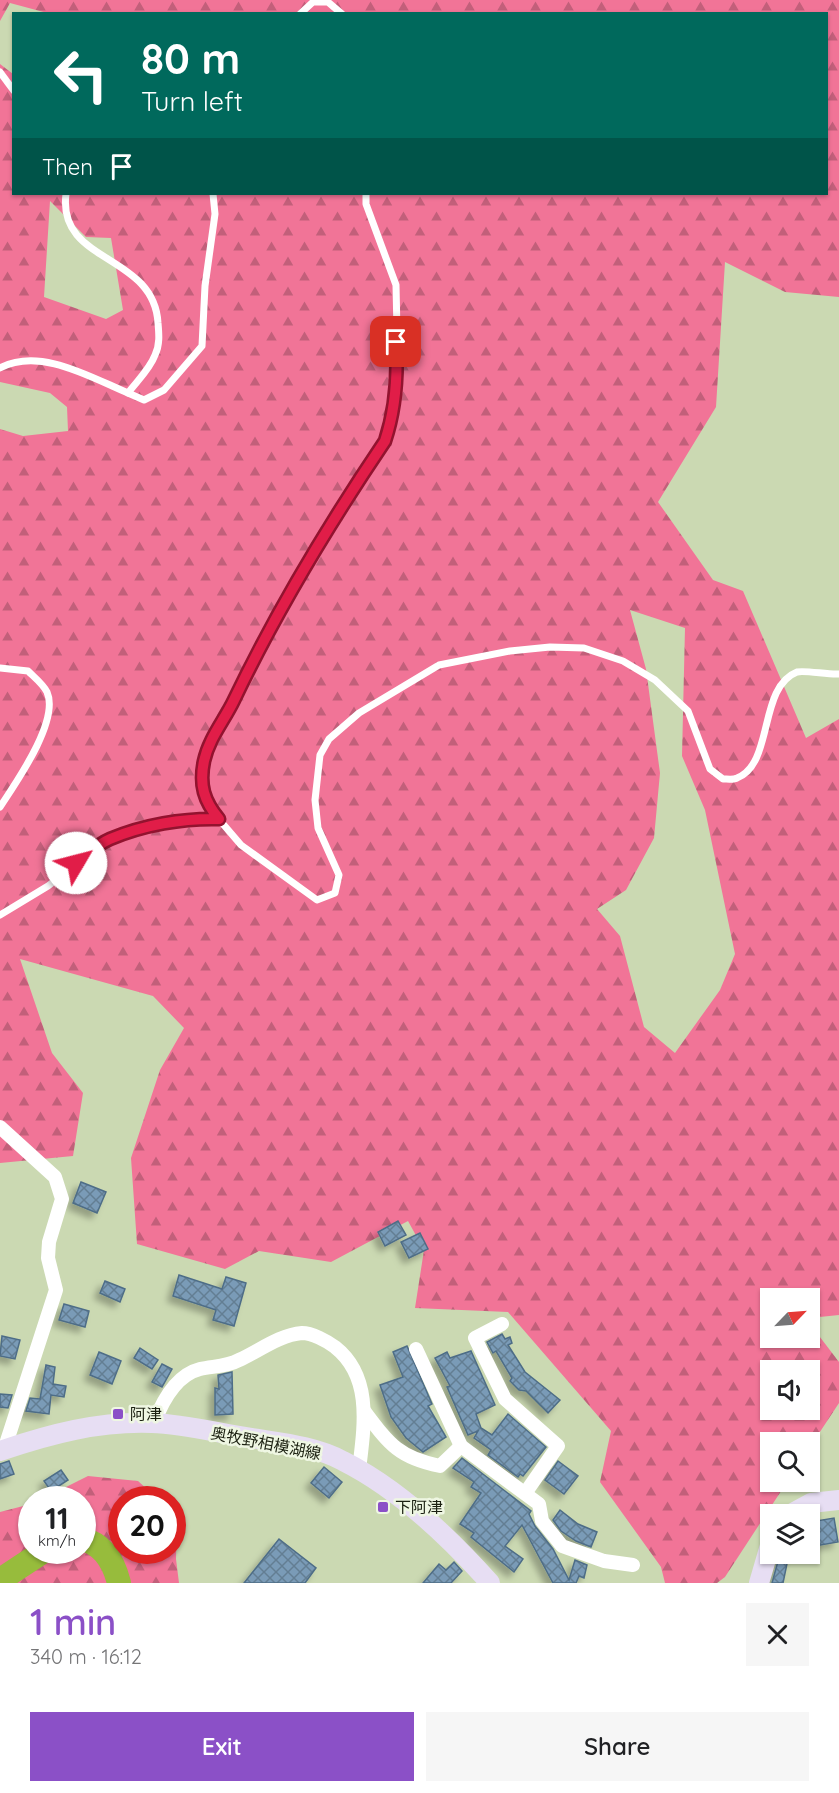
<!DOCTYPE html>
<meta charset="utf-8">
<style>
:root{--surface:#fff;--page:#f6f6f6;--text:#202124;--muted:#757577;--accent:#8b50c7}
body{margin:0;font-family:Quicksand,"Noto Sans JP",sans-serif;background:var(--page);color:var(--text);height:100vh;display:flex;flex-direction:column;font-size:22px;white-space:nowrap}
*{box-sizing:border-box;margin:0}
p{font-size:20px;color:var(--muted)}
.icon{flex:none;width:33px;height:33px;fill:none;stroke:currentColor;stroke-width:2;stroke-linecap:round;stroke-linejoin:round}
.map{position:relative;height:1583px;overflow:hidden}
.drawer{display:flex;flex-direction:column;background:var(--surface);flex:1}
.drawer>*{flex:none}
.guide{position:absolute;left:12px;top:12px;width:816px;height:183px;border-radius:0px;box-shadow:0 2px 4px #0004;background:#00695c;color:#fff;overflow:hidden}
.needle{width:39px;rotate:65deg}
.fabs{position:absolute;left:760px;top:1288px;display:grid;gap:12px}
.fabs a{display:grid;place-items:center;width:60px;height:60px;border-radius:0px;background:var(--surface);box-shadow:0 2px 4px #0004;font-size:30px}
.speed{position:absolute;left:18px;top:1486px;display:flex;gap:12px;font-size:30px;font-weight:700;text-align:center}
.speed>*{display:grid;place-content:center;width:78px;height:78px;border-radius:50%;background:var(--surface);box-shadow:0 2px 4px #0004;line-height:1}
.speed small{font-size:15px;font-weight:400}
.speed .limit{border:9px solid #d22;background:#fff;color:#111}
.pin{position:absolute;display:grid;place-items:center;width:51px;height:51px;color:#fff;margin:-26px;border-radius:12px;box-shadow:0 3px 9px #0006}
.me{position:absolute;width:66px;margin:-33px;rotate:53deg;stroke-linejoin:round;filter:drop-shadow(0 0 4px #0008)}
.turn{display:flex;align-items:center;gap:21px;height:126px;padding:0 30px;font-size:27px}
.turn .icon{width:78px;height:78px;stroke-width:2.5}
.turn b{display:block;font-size:42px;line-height:51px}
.then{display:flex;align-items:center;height:57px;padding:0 30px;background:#0003;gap:12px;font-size:22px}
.round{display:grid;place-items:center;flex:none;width:63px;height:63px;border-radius:0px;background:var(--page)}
.head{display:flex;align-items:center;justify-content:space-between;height:102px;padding:0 30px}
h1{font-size:36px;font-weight:600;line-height:45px;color:var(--accent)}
.action{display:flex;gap:12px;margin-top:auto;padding:12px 30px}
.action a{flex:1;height:69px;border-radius:0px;background:var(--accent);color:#fff;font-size:24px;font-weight:600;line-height:69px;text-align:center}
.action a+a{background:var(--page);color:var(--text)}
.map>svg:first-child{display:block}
.forest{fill:url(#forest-firs);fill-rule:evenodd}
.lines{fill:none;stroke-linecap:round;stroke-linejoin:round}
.river{stroke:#97bc3c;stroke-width:24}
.building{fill:url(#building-cross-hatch);stroke:#4e6d87;stroke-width:1.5;filter:url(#shadow)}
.lane{stroke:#fff;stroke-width:7}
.street{stroke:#fff;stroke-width:14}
.secondary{stroke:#e7def3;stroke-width:20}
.route-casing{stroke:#92132f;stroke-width:15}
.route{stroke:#e11d48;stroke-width:10}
.poi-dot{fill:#8b50c7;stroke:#eff7e3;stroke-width:2}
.labels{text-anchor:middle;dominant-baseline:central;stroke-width:5;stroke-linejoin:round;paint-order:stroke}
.poi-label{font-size:16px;fill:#1c2112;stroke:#eff7e3;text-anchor:start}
.street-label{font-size:16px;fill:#1c2112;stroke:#eff7e3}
</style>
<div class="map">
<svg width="839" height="1583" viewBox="0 0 839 1583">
<defs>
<pattern id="forest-firs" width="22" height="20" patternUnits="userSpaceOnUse" patternTransform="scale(1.5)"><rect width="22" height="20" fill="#f17497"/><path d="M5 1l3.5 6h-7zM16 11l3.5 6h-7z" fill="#c25f7a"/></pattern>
<pattern id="building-cross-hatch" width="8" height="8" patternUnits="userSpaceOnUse" patternTransform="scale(1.5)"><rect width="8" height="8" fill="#7a9bb7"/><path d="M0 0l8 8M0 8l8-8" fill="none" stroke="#637e93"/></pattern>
<filter id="shadow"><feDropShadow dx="-5.5" dy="5.5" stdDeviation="3" flood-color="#0004"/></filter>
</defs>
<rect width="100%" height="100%" fill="#cbd9b2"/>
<g class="forest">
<path d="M0,0H839V297L785,292L725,262L716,407L658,502L713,580L743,591L806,738L839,719V1315L810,1318V1299H771V1338H810V1324L839,1362V1403L810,1447V1443H771V1482H787L725,1577L717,1583H665L661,1567L600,1482L611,1431L508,1312L415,1308L424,1250L408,1221L331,1262L259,1251L225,1269L137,1244L131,1158L160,1070L184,1028L153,996L20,959L52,1053L83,1093L73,1156L0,1163V429L23,436L68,431L67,407L50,393L0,382V64L13,74L14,194H826V14H51L10,3L0,21ZM50,201L86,237L111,238L123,310L106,319L44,297ZM630,610L685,628L682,756L705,810L735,954L720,990L675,1053L644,1027L620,936L597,909L626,890L654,838L660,773L646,669ZM771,1371H810V1410H771Z"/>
<path d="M88,1476L138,1481L159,1500H122V1551H172L173,1513L177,1518L176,1559L179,1583H0V1512L31,1504L32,1551H82V1500H40Z"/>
</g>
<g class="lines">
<g class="river">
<path d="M82,1539C104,1544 114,1563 119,1583"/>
<path d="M0,1580L44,1551"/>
</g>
</g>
<g class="building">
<path d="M81,1182L106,1192L97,1213L73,1203Z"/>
<path d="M398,1221L406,1235L385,1246L378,1232Z"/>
<path d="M420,1233L428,1249L409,1258L401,1242Z"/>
<path d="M179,1275L222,1289L226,1277L246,1283L234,1326L213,1320L216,1310L173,1296Z"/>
<path d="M105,1281L125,1289L120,1302L100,1293Z"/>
<path d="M64,1304L89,1311L85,1327L59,1320Z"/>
<path d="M502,1334L505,1339L510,1337L512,1343L508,1345L525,1372L560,1400L548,1413L526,1391L519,1390L510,1381L512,1378L496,1351L493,1353L487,1342Z"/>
<path d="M2,1336L20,1340L15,1359L0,1356Z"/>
<path d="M407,1346L432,1404L428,1406L446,1437L423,1452L406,1438L391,1417L380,1385L403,1377L393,1352Z"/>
<path d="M140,1348L158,1360L152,1369L134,1358Z"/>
<path d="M471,1351L495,1405L476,1414L481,1428L492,1435L508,1414L546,1447L523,1476L520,1474L518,1477L488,1455L491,1450L474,1438L478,1431L468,1435L447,1387L450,1386L435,1358L447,1352L450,1358Z"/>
<path d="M99,1352L121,1361L112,1384L90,1375Z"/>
<path d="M162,1364L172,1369L162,1387L152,1382Z"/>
<path d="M46,1365L55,1367L53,1384L66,1386L64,1397L51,1395L49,1414L26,1411L30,1398L40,1399Z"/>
<path d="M232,1372L233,1414L215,1415V1388L219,1389L218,1375Z"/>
<path d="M0,1394L12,1395L8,1408L0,1407Z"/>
<path d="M462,1458L531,1511L529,1514L535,1526L553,1549L569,1580L575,1560L587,1565L584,1578L579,1576L576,1583H553L522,1525L505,1546L523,1559L514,1572L471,1537L474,1533L460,1524L481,1493L471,1487L474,1482L453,1468Z"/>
<path d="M9,1461L14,1474L0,1479V1464Z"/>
<path d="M558,1461L578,1476L564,1494L545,1480Z"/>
<path d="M324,1467L342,1482L329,1498L311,1483Z"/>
<path d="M61,1470L68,1480L51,1491L44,1481Z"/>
<path d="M560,1510L578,1524L597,1532L591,1547L576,1541L561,1531L553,1520Z"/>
<path d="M834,1518L838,1542L815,1546L810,1522Z"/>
<path d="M279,1539L316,1568L305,1583H244Z"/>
<path d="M780,1554H789L783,1583H772Z"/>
<path d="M454,1562L462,1571L451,1583H423L439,1564L446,1570Z"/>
</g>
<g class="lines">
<g class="lane">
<path d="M300,14L313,2H328L342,14"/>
<path d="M0,72L14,91"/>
<path d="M66,194C57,264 154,253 158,323C159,334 160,345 155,355C150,369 137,381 128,393L144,400L164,390L202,346L205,286L215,214L213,194"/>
<path d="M366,194V204L396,285L398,378L392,419L385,441L268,628L230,709L213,737L204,760L201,779L205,803L241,845L317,900L335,893L339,875L318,828L315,800L320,755L329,739L359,713L439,665L510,651L550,647L584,648L623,661L655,680L688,711L710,769L723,779C727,779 734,780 737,778C774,764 758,687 797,672C805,670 829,675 839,674"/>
<path d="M0,368C40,347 90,377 128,393"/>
<path d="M0,668L28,671C34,677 43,684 47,692C60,721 15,784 0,807"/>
<path d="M0,915L48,886L109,839L154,826L194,818L219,819"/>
</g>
<g class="street">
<path d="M0,1127L55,1177L62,1199L49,1242L48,1258L56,1290L4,1450"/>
<path d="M502,1324L475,1338L505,1399L558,1446L526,1492"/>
<path d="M416,1349L461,1446L539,1504L542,1521L562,1546L604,1561L633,1565"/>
<path d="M365,1412C389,1444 399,1458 440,1466L461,1446"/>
<path d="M154,1423C162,1402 176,1375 200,1369C213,1366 226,1367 239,1360C259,1351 279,1335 302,1333C312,1333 327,1341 335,1347C373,1377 364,1427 359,1470"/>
</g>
<g class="secondary">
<path d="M0,1451C50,1434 99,1421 152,1423C184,1424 218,1433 251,1438C282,1443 315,1446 343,1461C399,1489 449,1537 490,1583"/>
<path d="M789,1515L811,1503L839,1500"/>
<path d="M759,1583L771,1542"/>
</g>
</g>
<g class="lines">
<g class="route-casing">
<path id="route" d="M76,863C86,855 98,844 110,839C143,825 183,818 219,819C204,801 199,785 204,761C209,738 224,721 234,700C277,610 329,524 385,441C396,408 398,377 396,342"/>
</g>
<use href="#route" class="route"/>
</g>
<g class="poi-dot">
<rect x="112" y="1408" width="12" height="12" rx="3"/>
<rect x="377" y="1501" width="12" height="12" rx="3"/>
</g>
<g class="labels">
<g class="poi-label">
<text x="130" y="1414">阿津</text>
<text x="395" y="1507">下阿津</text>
</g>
<g class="street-label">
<text transform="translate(266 1443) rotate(11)">奥牧野相模湖線</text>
</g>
</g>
</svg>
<div class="fabs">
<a><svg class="needle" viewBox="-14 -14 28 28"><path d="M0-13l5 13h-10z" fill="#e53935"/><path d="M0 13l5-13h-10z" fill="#757577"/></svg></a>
<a><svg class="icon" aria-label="sound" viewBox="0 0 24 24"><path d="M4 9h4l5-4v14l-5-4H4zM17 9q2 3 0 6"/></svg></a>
<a><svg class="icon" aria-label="search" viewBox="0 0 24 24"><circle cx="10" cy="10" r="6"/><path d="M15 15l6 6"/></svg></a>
<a><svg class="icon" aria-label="layers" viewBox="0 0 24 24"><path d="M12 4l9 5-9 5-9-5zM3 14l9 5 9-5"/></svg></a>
</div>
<div class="speed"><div>11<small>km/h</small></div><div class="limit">20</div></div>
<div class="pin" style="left:396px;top:342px;background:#d93025"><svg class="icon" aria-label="arrive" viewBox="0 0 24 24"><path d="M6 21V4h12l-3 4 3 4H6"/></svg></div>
<svg class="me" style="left:76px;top:863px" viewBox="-20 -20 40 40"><circle r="19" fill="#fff"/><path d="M0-13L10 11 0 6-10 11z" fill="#e11d48"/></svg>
<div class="guide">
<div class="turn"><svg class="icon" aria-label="left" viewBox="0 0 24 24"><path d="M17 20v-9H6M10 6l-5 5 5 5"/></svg><div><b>80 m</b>Turn left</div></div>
<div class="then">Then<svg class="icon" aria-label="arrive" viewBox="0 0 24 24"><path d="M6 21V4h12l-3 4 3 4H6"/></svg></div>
</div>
</div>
<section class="drawer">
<div class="head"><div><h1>1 min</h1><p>340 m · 16:12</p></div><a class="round"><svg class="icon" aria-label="close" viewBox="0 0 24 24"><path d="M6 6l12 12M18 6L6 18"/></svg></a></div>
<div class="action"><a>Exit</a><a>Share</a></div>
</section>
